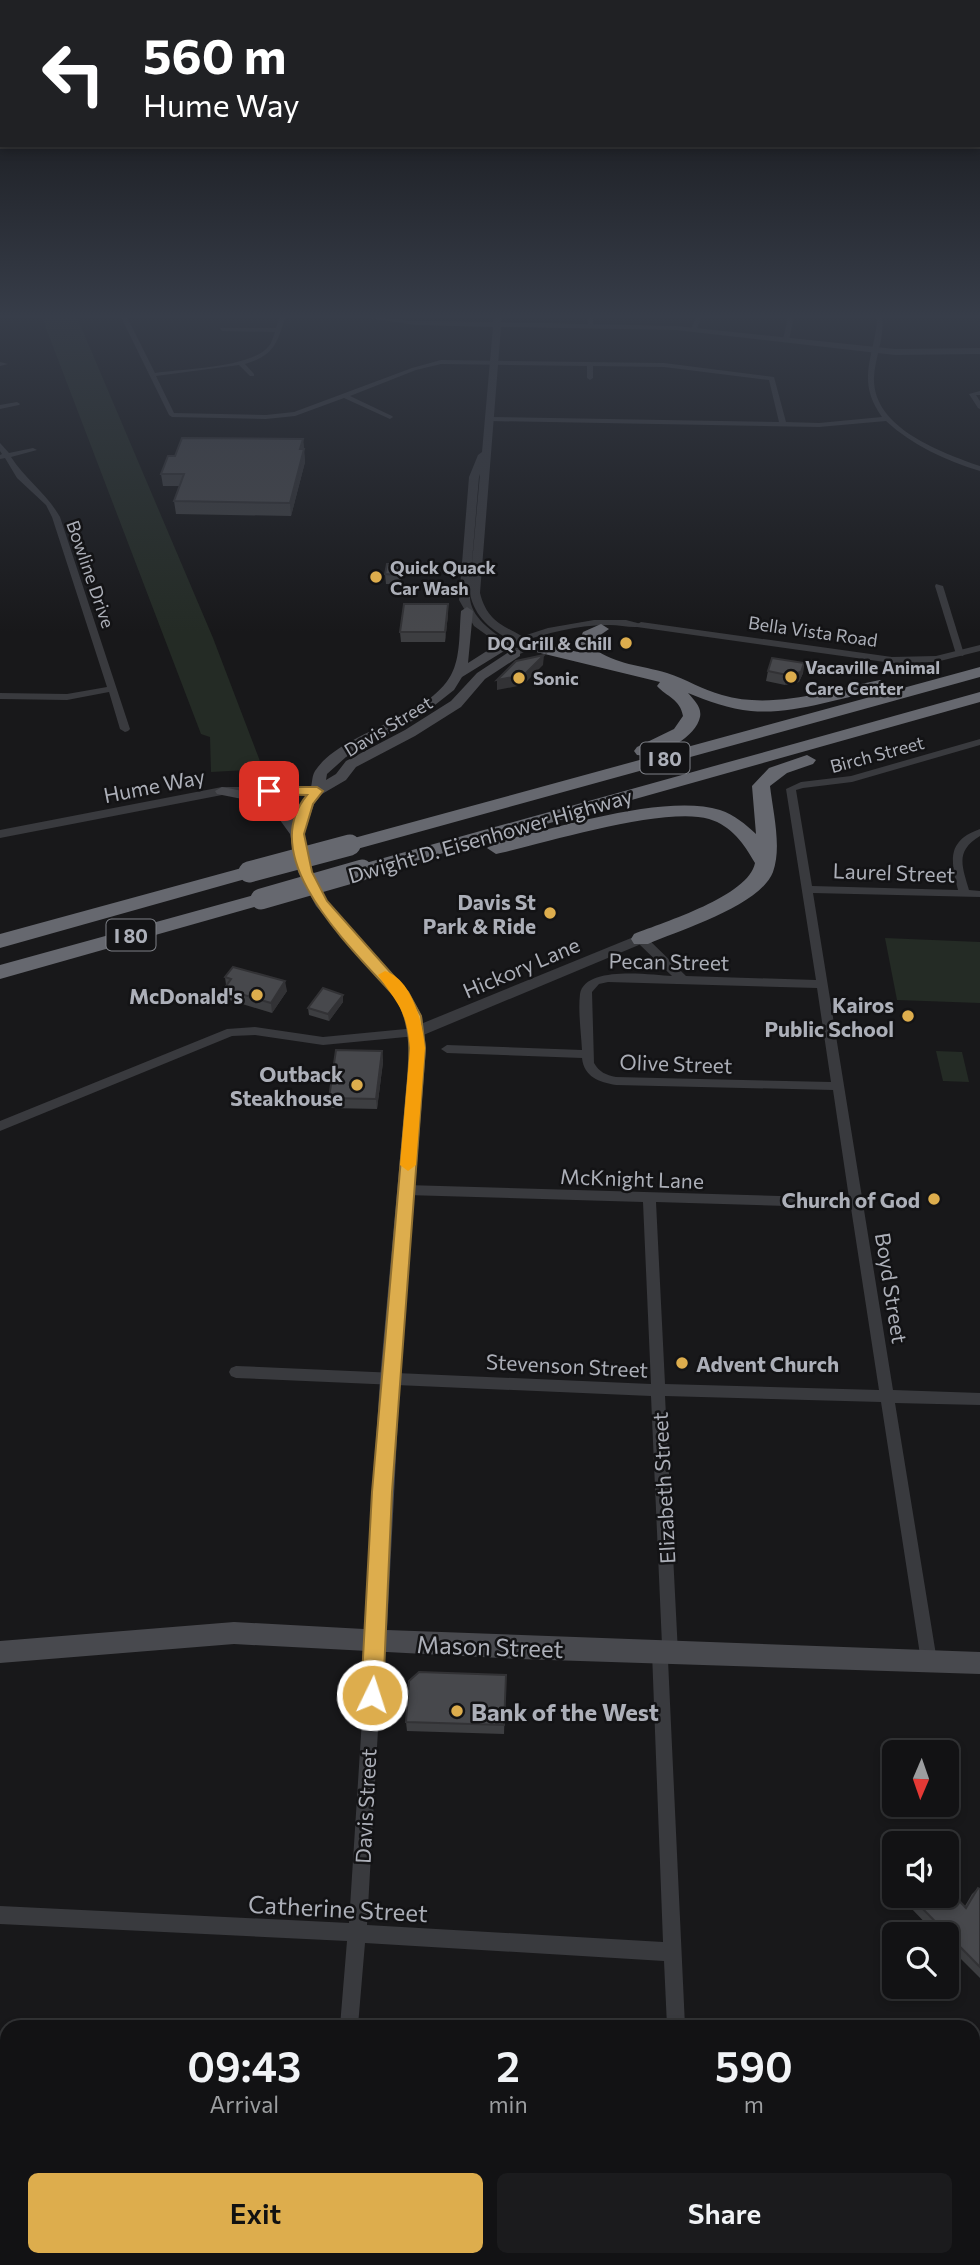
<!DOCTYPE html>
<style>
:root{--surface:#121214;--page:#1b1b1d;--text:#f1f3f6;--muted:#9c9ea0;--line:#313234;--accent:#ddad4d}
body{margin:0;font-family:Commissioner,sans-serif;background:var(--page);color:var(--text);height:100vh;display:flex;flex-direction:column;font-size:26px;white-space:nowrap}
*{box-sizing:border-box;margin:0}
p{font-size:23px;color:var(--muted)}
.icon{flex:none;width:38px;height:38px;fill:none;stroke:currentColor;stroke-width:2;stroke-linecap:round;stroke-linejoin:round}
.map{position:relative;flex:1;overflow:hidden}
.sheet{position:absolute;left:0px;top:2020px;width:980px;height:247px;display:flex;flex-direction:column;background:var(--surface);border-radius:21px 21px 0 0;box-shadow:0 4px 10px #0003,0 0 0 2px var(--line)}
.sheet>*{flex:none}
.top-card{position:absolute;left:0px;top:0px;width:980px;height:147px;box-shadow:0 4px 10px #0003,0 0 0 2px var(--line);background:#202124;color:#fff;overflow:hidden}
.needle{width:46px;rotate:182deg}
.fabs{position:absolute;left:882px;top:1740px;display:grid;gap:14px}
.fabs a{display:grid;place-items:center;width:77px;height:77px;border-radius:10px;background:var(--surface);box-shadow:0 4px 10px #0003,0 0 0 2px var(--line);font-size:35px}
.pin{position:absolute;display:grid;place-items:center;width:60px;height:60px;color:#fff;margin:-30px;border-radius:14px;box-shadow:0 4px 10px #0006}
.me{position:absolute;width:77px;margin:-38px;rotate:4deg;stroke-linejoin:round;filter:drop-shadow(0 0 5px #0008)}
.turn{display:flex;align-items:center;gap:24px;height:147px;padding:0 28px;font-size:32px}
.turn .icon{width:91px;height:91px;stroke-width:2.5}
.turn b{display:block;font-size:49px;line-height:60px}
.eta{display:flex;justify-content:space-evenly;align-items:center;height:119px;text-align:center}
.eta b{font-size:42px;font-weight:600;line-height:49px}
.action{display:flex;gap:14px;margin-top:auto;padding:14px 28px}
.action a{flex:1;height:80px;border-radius:10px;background:var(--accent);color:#111;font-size:28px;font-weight:600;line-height:80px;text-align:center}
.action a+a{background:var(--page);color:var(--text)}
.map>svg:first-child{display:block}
.green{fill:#242b25}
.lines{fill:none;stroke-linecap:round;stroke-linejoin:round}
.minor{fill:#393a3e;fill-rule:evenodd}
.tertiary{fill:#393a3e;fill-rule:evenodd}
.secondary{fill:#48494e;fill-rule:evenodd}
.motorway{fill:#66686f;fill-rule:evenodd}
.motorway-bridge{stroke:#66686f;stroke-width:21}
.wall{fill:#3d3e41}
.shaded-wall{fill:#323235}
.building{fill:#47484c;stroke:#323235;stroke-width:2}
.route{fill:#ddad4d;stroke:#907032;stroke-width:2}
.slow{fill:#f59e0b}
.poi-dot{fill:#ddad4d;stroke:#131315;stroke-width:2.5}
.labels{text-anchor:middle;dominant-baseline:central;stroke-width:5;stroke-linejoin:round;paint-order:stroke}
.far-poi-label{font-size:18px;font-weight:bold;fill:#acafb8;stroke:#131315;text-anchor:start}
.far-street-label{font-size:18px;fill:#acafb8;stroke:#131315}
.shield{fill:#131315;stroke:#7e8087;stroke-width:2}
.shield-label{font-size:19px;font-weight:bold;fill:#acafb8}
.street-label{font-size:21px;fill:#acafb8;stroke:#131315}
.poi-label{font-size:21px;font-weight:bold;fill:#acafb8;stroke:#131315;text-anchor:end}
.near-street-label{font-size:24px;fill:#acafb8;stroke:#131315}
.near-poi-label{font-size:24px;font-weight:bold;fill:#acafb8;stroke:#131315;text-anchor:start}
</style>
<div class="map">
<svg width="980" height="2265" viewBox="0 0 980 2265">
<rect width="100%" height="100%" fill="#18181a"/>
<g class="green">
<path d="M41,315H76L213,638L263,769L211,772L210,737L201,734Z"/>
<path d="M885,938L980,942V1003L897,1000Z"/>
<path d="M936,1051L962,1052L969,1082L943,1081Z"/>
</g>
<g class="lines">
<g class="minor">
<path d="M120,315H126L155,373C182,369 250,368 268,347C272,343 273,337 275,332L222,331L220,328H276L280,315H286C277,343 275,355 245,364L254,374V376H250L239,365L156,376L174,413L266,415L294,412L412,368L441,360L664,363L774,377L786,422L819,423L882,417C857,382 872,361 877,323L876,315H931L929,318L882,317C885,337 875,357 874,377C872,428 941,452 980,466V471C946,461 912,445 886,421L819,427L489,421L486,419L489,417L779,422L769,380L664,367L593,366V378L590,380L587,378V366L441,364L416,370L350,396L392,416L393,417L390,419L344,398L295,416L266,419L172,417L169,415Z"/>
<path d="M587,315H593V327L588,326Z"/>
<path d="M697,315L702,316L697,329L694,331L691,329Z"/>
<path d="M785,315H791L793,321L789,340L786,342L783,340L787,321Z"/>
<path d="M0,362L8,364L0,366Z"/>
<path d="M980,391V395H976L980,401V409L978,408L969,394Z"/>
<path d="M17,402L20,404L19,405L0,409V405Z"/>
<path d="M0,443L9,453L33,448L37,450L11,457C26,480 47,494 60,517L130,729L128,731L125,732L120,729L109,692L67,700L0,699V693L67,694L107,687L52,517L46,505L17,478L5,458L0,459V455L2,454L0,451Z"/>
<path d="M936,584L943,586L964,654L963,656L956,654L935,586Z"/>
<path d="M594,620H626L645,625C636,630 618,624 607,625C576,625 547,634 518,642L514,639L548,628Z"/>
<path d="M980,739V745L852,782L803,788L796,790L812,886L958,890C951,861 946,841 980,829V836C955,851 962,866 969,890L980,891V897L813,893L893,1390L980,1393V1405L895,1403L937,1661L935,1667L929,1669L923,1667L921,1661L881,1402L665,1396L678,1653L676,1659L668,1660L685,2026H667L664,1961L365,1943L358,2026H340L347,1941L0,1924V1906L349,1923L367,1641L369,1635L375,1633L381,1635L383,1641L367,1925L663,1942L652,1652L654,1646L662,1645L651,1396L236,1378L231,1376L229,1372L231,1368L236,1366L651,1384L643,1202L406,1195L402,1193L400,1190L402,1187L406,1185L849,1198L833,1090L616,1085C599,1082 584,1077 582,1058L447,1053L441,1049L447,1045L582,1050C581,1032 578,1011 580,994C585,965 651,975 672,976L637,942L636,939L641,935L645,936L686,976L816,980L786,789L801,782L851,776ZM608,982L817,988L831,1082L616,1077C606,1075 599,1072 594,1063L592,992L599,984ZM656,1202L851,1208L879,1390L665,1384Z"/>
<path d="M255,1027L323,1037L416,1028L422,1032L416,1036L323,1045L255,1035L232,1036L0,1131V1121L227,1029Z"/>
<path d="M980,2104V2134L973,2137V2107Z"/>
<rect x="0" y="2220" width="7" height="20"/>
<rect x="321" y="2259" width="20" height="6"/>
<rect x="676" y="2259" width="20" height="6"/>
<path d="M807,2259H835L833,2265H805Z"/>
</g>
<g class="tertiary">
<path d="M348,315L416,321L493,322L494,315H502L501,322L676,326L895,349L980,348V354L895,355L676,330L501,327L480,593C489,629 513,626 536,646L516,656L474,626L459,600L469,477L478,455L482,452L493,327L416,325ZM480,474L471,574L479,477ZM470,594C476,622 497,633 521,646L517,648C499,636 468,619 470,594Z"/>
<path d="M641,622L892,657L936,656L980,645V651L936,662L892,663L637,627L636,625Z"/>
<path d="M222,787H317L323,791L317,795H222L0,838V830Z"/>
<path d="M641,934L648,939L646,942L421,1036L416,1037L409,1032L411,1028Z"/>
</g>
<path class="secondary" d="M467,607L473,611L468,663L501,642H509V648L462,677L454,690L421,716L346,757L327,774L326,780L336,774L346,761L405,730L451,701L477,673L512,650H520V656L485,679L461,707L415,736L356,767L346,780L322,794L314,804L304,834L312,872L327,901L409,992L422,1016L426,1048L400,1379L387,1630L980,1652V1674L519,1659L234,1644L0,1663V1641L234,1622L364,1629L380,1379L410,1048L406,1016L397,999L316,906L298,872L290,834L272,809L262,803L217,794L215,791L222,787C255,794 273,791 294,820C298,809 303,802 309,792C313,786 311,777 315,771C340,732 427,719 451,675C461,657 459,631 461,611Z"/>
<g class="motorway">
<path d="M601,624L609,629L596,638L593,648C617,665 640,665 667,673C686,679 703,690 722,695C773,710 829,690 880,680L888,685L880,690C839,698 792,715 751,711C729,709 708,701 688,693C694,700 702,707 700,717C696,738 656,759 637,755L634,751L637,747L674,729L683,716C680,699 667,697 657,686L660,682L524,649L522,646L530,641L578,652L576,649L583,632Z"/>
<path d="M980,667V677L357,849H343L341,845L343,841Z"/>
<path d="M980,692V702L369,874H355L352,870L355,866Z"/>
<path d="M807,755L816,760L813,764L787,773L770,786C773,812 782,847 773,872C760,906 680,930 648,944H634L631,939L634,934C664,922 749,896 755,863C744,844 732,826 709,819C665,806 545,843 496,854L487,848L496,842C554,829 665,793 720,810C735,815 745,824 756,834L752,786L769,768Z"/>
<path d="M249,866L256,868L259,872L256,876L0,948V934Z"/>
<path d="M261,893L268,895L271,899L268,903L0,979V965Z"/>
</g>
<g class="motorway-bridge">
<path d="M249,872L350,845"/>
<path d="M261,899L362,870"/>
</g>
</g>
<g class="wall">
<path d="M303,439L305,462L291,516L176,514L174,501L180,486H163L161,474L175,456Z"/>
<path d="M385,574H402L400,584H386Z"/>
<path d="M448,614L445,642H401L400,632Z"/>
<path d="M804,663L803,673L799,682L785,685L766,681L768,671Z"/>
<path d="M225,977L287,991L272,1013L226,999L224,989L226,985Z"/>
<path d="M343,995V1002L329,1021L309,1015L308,1008Z"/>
<path d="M382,1051L383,1062L377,1109L330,1108L329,1098Z"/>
<path d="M506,1675L504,1734L407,1731L406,1722Z"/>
<path d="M978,1888L980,1889V1978L947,1945V1934H936L910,1907L919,1895L965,1906L972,1894Z"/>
<path d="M978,2175H980V2265H880L886,2259H973V2180Z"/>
<path d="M367,2259H412V2262Z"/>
<path d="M419,2259H670V2265H483Z"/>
</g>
<g class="shaded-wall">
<path d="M303,439L305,462L291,516L290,503Z"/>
<path d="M401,564L402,574L400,584L399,575Z"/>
<path d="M448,604V614L445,642V632Z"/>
<path d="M544,655L543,665L523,685L497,690V680Z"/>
<path d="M804,663L803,673L799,682L785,685L787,675Z"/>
<path d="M285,981L287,991L272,1013L271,1003Z"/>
<path d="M343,995V1002L329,1021L328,1014Z"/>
<path d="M382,1051L383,1062L377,1109L376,1099Z"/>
</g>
<g class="building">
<path d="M182,438L303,439L300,449H304L290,503L174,501L184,474H161L168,456H175Z"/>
<path d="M387,564H401L399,575L385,574Z"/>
<path d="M404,604H448L445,632H400Z"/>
<path d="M544,655L524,675L497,680L516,661Z"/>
<path d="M772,658L804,663L801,672L787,675L768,671Z"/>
<path d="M233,967L285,981L271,1003L224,989L231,979L225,977Z"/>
<path d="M323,988L343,995L328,1014L308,1008Z"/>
<path d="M336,1050L382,1051L376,1099L329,1098Z"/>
<path d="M419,1672L506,1675L504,1725L406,1722L409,1681Z"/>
<path d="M947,1888L966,1908L978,1888L980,1889V1967L915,1901L920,1895H947Z"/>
<path d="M7,2100V2174H0V2123H2Z"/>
<path d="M980,2177V2265H884L890,2259H973V2183Z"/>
<path d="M436,2259H670V2265H500Z"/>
<path d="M701,2259H777L771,2265H701Z"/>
</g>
<linearGradient id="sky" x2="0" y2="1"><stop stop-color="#0d0d0e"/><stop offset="0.5" stop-color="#373d49"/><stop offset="1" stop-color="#373d49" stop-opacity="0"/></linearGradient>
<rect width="980" height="632" fill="url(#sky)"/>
<path class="route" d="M269,787H317L323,791L313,804L304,834L312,872L327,901L408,992L421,1016L425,1048L392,1492L383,1695L380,1702L372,1705L365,1702L361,1695L372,1492L406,1101C409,1065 415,1032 397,999C357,953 253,860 307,795L265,794V788Z"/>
<path class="slow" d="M385,971C412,979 423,1024 425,1048L416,1165L408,1171L400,1165L410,1048C406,1009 399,1006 378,975Z"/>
<g class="poi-dot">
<circle cx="376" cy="577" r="7"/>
<circle cx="626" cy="643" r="7"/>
<circle cx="791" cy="677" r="7"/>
<circle cx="519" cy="678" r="7"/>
<circle cx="550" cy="913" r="7"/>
<circle cx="257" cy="995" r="7"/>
<circle cx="908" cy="1016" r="7"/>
<circle cx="357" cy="1085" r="7"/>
<circle cx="934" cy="1199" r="7"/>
<circle cx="682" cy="1363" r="7"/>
<circle cx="457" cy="1711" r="7"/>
</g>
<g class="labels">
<g class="far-poi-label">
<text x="390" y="567">Quick Quack<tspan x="390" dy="21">Car Wash</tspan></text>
<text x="612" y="643" text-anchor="end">DQ Grill &amp; Chill</text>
<text x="805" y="667">Vacaville Animal<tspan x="805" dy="21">Care Center</tspan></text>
<text x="533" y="678">Sonic</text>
</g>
<g class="far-street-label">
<text transform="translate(91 574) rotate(71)">Bowline Drive</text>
<text transform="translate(813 631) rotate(8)">Bella Vista Road</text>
<text transform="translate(388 726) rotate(-31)">Davis Street</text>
<text transform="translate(877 754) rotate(-15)">Birch Street</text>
</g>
<g class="shield">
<rect x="640.5" y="742.5" width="49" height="31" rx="5"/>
<rect x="106.5" y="919.5" width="49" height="31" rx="5"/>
</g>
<g class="shield-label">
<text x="665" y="758">I 80</text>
<text x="131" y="935">I 80</text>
</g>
<g class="street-label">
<text transform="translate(154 785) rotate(-11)">Hume Way</text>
<text transform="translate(490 835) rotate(-16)">Dwight D. Eisenhower Highway</text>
<text transform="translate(894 872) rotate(2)">Laurel Street</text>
<text transform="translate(669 961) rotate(1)">Pecan Street</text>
<text transform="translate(521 967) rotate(-23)">Hickory Lane</text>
<text transform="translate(676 1063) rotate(2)">Olive Street</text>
<text transform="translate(632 1178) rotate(2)">McKnight Lane</text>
<text transform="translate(892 1288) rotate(81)">Boyd Street</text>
<text transform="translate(567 1365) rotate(3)">Stevenson Street</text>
<text transform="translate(663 1488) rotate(-93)">Elizabeth Street</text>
<text transform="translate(365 1806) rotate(-87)">Davis Street</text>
</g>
<g class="poi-label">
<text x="536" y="901">Davis St<tspan x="536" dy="24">Park &amp; Ride</tspan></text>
<text x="243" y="995">McDonald's</text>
<text x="894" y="1004">Kairos<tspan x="894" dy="24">Public School</tspan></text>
<text x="343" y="1073">Outback<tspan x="343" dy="24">Steakhouse</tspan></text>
<text x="920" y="1199">Church of God</text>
<text x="696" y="1363" text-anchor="start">Advent Church</text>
</g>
<g class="near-street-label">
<text transform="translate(490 1646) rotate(2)">Mason Street</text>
<text transform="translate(338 1908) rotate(3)">Catherine Street</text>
</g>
<g class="near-poi-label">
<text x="471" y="1711">Bank of the West</text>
</g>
</g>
</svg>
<div class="fabs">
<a><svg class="needle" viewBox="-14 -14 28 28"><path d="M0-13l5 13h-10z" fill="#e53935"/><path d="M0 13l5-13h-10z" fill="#9c9ea0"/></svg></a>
<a><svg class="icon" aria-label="sound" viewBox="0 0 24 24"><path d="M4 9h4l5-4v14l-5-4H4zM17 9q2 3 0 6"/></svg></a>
<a><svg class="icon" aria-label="search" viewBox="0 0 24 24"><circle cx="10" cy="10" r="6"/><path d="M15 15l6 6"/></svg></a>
</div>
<div class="pin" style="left:269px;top:791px;background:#d93025"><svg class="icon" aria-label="arrive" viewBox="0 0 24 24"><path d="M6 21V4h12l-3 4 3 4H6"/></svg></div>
<svg class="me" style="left:372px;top:1695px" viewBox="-20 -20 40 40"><circle r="17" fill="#ddad4d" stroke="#fff" stroke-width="3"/><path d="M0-11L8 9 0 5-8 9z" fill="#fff"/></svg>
<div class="top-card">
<div class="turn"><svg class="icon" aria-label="left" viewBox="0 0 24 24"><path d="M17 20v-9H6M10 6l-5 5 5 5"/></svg><div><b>560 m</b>Hume Way</div></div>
</div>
<section class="sheet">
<div class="eta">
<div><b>09:43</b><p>Arrival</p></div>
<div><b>2</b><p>min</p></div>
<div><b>590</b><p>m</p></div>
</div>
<div class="action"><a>Exit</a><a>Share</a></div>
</section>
</div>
